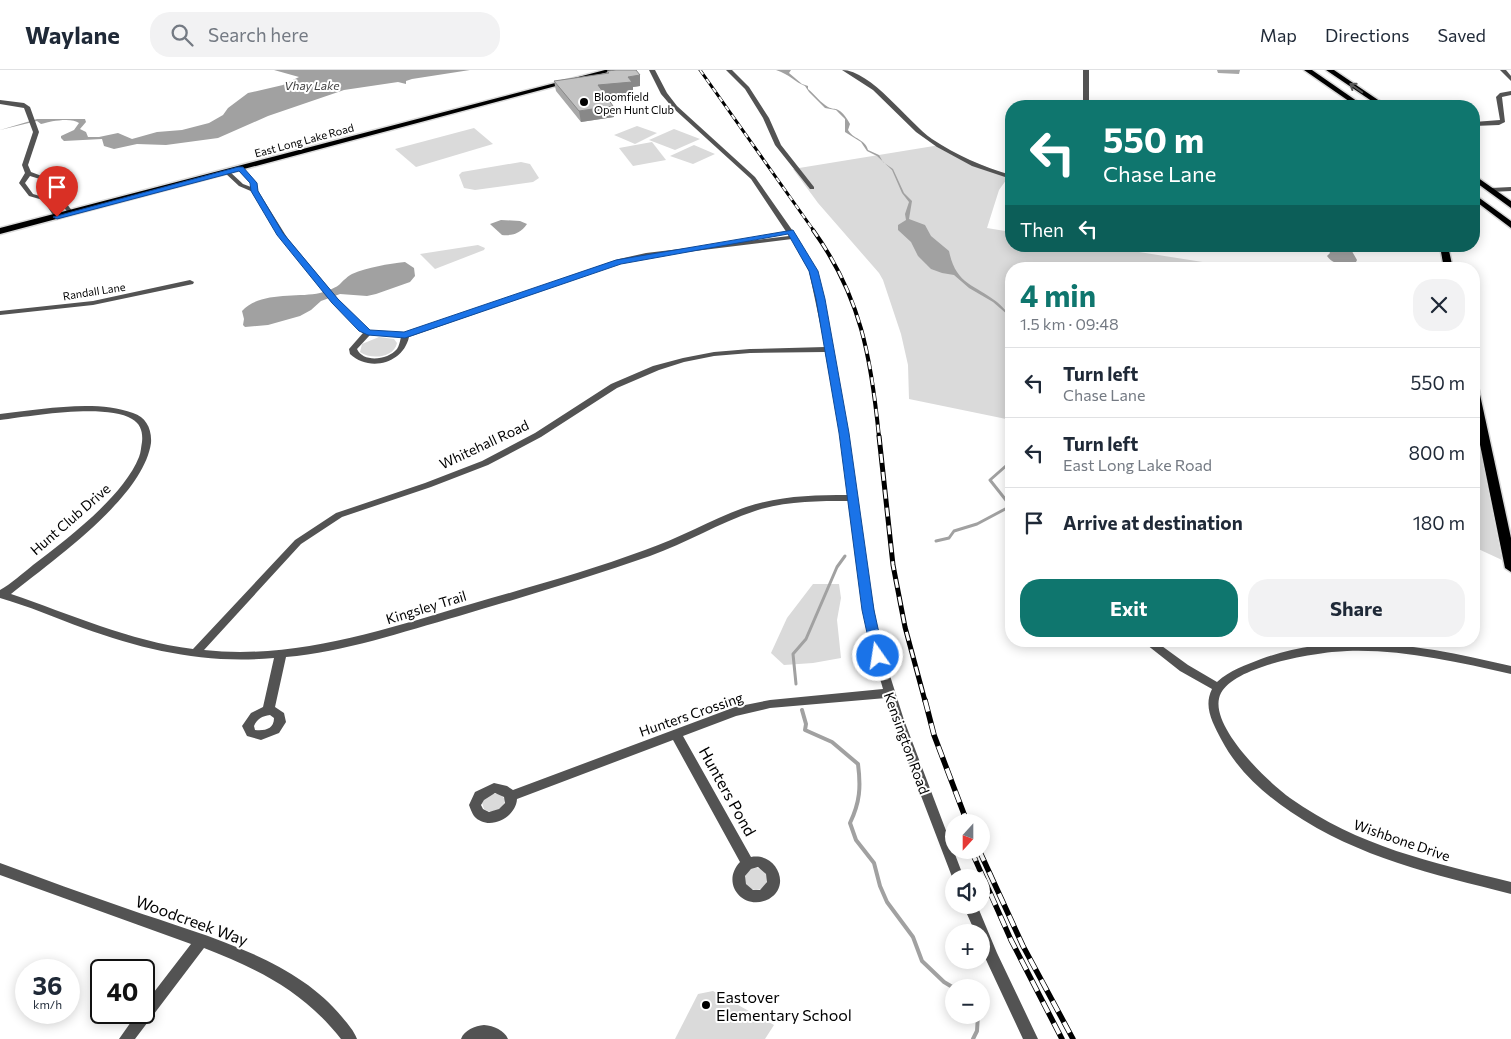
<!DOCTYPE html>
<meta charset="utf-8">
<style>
:root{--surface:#fff;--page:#f2f2f3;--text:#1f2937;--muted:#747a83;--line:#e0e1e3;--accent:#0f766e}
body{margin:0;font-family:Commissioner,sans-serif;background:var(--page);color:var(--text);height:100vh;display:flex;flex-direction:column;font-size:19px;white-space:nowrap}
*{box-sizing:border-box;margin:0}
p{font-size:16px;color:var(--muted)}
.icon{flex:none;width:28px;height:28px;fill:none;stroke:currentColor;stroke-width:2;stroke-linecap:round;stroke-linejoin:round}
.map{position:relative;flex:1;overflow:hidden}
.sheet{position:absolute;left:1005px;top:192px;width:475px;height:385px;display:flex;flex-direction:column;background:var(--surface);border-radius:20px;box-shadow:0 2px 12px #0003}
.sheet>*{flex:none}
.hud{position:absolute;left:1005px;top:30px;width:475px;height:152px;border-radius:20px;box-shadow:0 2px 12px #0003;background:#0f766e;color:#fff;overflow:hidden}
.needle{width:32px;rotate:201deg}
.controls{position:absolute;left:945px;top:744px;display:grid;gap:10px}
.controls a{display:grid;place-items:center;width:45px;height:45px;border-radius:50%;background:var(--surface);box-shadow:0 2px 12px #0003;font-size:25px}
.speed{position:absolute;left:15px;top:889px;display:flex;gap:10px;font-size:25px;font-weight:700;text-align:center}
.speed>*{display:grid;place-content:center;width:65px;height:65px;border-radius:50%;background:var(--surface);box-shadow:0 2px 12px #0003;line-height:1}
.speed small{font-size:12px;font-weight:400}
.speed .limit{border:2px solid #111;border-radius:8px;background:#fff;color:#111}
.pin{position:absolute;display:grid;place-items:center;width:42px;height:42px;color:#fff;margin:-51px -21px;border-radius:50% 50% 50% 0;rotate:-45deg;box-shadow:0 0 5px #0007}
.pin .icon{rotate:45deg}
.me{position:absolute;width:55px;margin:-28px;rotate:347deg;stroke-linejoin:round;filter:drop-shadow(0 0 4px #0008)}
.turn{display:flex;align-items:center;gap:18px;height:105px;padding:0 15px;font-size:22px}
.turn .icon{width:65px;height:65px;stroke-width:2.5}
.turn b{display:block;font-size:35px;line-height:42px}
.then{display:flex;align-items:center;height:48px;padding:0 15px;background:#0003;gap:10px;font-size:19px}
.round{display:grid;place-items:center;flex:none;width:52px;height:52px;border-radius:20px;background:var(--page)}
.overview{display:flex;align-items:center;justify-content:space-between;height:85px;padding:0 15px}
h1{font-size:30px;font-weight:700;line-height:38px;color:var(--accent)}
.button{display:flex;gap:10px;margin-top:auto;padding:10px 15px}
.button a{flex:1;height:58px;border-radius:20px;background:var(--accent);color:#fff;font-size:20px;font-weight:700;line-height:58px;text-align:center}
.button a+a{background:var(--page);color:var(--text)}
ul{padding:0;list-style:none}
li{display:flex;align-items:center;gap:15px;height:70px;padding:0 15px;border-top:1px solid var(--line)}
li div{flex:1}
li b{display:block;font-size:19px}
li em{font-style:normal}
header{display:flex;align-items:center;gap:30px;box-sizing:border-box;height:70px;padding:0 25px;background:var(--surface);border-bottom:1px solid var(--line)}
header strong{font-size:24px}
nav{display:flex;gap:28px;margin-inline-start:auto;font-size:18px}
.search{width:350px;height:45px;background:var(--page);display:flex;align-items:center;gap:12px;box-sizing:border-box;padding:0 18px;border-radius:20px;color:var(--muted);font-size:19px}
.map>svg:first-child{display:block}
.green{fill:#dadada}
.water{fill:#a1a1a1}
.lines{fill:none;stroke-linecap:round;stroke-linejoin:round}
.stream-far1{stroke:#a1a1a1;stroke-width:3}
.stream{stroke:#a1a1a1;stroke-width:4}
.major-casing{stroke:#dbdbdb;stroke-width:3}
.minor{fill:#535353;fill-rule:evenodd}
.major{fill:#000;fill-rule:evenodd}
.rail-far3-casing{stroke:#000;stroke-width:3}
.rail-far2-casing{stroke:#000;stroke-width:4}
.rail-far1-casing{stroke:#000;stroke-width:5}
.rail-casing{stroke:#000;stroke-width:5.5}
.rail-far3{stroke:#fff;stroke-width:2;stroke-dasharray:5.5;stroke-linecap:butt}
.rail-far2{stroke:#fff;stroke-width:2.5;stroke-dasharray:8;stroke-linecap:butt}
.rail-far1{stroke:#fff;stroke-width:3;stroke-dasharray:9;stroke-linecap:butt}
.rail{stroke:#fff;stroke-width:4;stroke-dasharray:12;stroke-linecap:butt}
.wall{fill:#a8a8a8}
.shaded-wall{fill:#888}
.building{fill:#c3c3c3;stroke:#888}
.oneway{stroke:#595959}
.route{fill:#1a73e8;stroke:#114b97}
.poi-dot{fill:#000;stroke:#fff;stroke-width:2}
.labels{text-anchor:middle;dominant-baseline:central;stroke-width:4;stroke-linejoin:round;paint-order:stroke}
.far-poi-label{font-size:11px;fill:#000;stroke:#fff;text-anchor:start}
.far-street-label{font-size:11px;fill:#000;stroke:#fff}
.far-water-label{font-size:12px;font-style:italic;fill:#424242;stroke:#fff}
.street-label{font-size:14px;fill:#000;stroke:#fff}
.near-street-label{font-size:16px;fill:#000;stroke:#fff}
.near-poi-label{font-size:16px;fill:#000;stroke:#fff;text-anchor:start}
</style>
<header>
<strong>Waylane</strong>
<div class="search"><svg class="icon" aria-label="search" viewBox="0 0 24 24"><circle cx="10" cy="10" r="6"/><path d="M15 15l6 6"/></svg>Search here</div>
<nav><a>Map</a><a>Directions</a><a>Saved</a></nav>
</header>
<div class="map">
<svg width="1511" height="969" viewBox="0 0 1511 969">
<rect width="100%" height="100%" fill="#fff"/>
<g class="green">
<path d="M637,56L657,63L635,74L614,65Z"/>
<path d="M474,58L493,74L416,97L395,79Z"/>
<path d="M674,59L700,69L675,80L649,70Z"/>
<path d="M652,72L666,90L633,96L619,78Z"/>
<path d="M694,75L715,84L693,94L670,86Z"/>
<path d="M940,75L964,88L1009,106L999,120L987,158L1011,162V176H1101L1247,199H1011V350L909,329L908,295L901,264L883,210L879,203L818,133L793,99Z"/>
<path d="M521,92L530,94L539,108L533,112L475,120L464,118L459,105L462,102Z"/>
<path d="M478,175L485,178L484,180L435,199L420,184Z"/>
<path d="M379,267L394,269L397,273C394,288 371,290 360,282L362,274Z"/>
<path d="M1474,350L1502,490L1474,477Z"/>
<path d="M813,514H839L841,528L837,550L841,588L813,593L784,595L771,583L787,548Z"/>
<path d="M491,724H500L505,729C504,740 493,745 484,739L482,733L484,729Z"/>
<circle cx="756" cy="809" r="11"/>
<path d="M713,921L774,955L765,969H675L698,924Z"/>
</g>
<g class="water">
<path d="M274,0H470L412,9L406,11V14L398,12L344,20L268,46L218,68L166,75L137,74L114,79L104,76L102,69L64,71L61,68V66L74,60L79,53C72,47 50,51 41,54L37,51L0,60L37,49H85L86,52L80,59L86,62L88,67H99L118,63L132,69L157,62L182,60L209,53L223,45L228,38L248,23L283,15L299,7Z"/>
<path d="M776,0H791L789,3L802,14L808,16V19C815,25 821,33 828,37C829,38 835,39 836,39C842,41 847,48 850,54L848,60C853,69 865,69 868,80L879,85L883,92L893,99L904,123L912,131L909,149L925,155L931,166L949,181C956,215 974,214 997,232C1002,236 1006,241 1011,246V267L1010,249L1008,245L993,232L969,218L954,205L942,203L931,199L918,186L911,172L898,160V155L906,150L905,144L909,132L902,123L892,100L877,86L867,81L861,72L845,62V49L836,40L825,38L809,22L805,16C795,12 789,4 776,0Z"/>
<path d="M501,150L520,151L527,154C521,163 513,166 502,165L490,154Z"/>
<path d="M1327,176H1349L1357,190L1355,194C1345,195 1333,195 1327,186L1330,183Z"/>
<path d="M405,192L414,198L415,206L410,212L376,224L367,226L340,224L321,231L311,240L300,246L268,255L245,257L243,255L244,249L242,241C260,221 297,228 320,223C326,221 337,218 341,213C345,209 347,207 352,204C368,197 388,194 405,192Z"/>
</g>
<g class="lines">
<g class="stream-far1">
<path d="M936,471L949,468L954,461L977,454L1009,437V434L990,410L1007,395L1011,388"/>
<path d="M796,614L793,584L806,569L837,497L845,486"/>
</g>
<g class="stream">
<path d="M802,640L806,654L805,660L832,672L858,694C861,717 860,732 850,753L856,770L874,793L880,816L887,832L913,867L922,891L944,912L954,918"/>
<path d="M973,969L977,961L978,945"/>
</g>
<g class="major-casing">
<g id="major">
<path d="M605,0H616L0,164V158Z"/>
<path d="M1304,0H1312L1364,36H1356Z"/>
<path d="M1326,0H1334L1387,36H1379Z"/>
<path d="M1474,105L1511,131V138L1474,111Z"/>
<path d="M1474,124L1511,151V158L1474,130Z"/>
<path d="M1440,176H1448L1453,199H1444Z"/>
<path d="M1474,317L1479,320L1511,468V502L1505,498L1474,345Z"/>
</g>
</g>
<g class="minor">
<path d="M649,0H655L667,23L677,36L755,107L797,167L817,201L824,229L848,363L867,498L880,574L904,650L964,808H954V812L892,650L886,628L770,638L736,646L683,666L751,787C776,782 792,816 769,829C743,842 720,813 740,792L673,670L517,729C516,748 488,762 474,746C472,743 470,738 469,735L475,722L494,713L507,716L513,720L735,637L770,630L883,619L870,574L857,498L848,431C817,431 785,431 755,441C719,453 686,473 650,486C587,508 523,527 459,546C402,562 344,582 286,587L275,637L284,643L286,652L279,663L261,670L247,666L242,656L251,643L263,637L274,588C206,594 147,581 83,558C56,548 28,536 0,528V520C11,514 23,503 33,495C67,469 123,427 139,387C141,382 141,377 142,372C143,363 141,354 132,349C106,333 31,346 0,350V344C40,340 94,329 133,343C146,347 152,359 151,373C143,428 53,490 11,524C70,544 129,571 193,579L295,470L336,443L425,413L482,391L535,363L611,314L653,296L683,288L714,282L750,279L825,277L809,201L792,169L646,187L621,193L409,267C403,294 369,302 350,284L349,279L363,263L332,233L283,171L253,122L239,116L224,102L229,101L243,114L251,117V113L237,99L242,98L256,112L258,121L288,169L338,229L370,261L405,263L412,261L619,189L646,183L789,166L751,109L673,38L661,24ZM370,265L401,267C400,271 399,276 397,279C388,290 363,293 357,279ZM825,282L840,363L848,425C813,425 779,426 746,437C712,449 680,468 645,480C588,501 530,517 471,534C386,559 295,590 204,580L301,474L342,447L431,417L488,395L541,367L617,318L659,300L684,292L714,286L750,283ZM270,645L274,648C274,659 265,661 255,660L254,656C257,649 262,646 270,645ZM495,723L504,727L505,733L499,739L489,742L483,739L481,735L484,730ZM758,797L766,804L767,812L760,820H753L746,814L745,806L751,799Z"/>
<path d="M726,0H732L749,17L769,48L781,75L814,117V119H810L775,75L763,48L745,19Z"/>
<path d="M842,0C871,0 908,52 932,69C956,85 983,97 1011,105V109L972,96L937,77L916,62L873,20Z"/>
<rect x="1083" y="0" width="6" height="36"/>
<path d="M1500,0H1506L1511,6V11Z"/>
<path d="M1511,21V25L1502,27L1505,52L1499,55L1474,56V52L1500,50L1496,27L1500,23Z"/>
<path d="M0,30L24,33L30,37L39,62L28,95L31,102L47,108L73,142V144H69L43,110L30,106L25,113L33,124L47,128L60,147L59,148H55L43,130L29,126L19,113L25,103L22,95L33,62L24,38L0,34Z"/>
<path d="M1511,117V121L1491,122L1488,120L1491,118Z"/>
<path d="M190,210L194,212L193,214L93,235L0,245V241L93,231Z"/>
<path d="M1142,571H1155L1188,595L1217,612C1230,600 1246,595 1261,589C1343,559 1429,577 1511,596V604C1457,592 1402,579 1347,581C1317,582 1236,595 1221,623C1205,653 1269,713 1290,728C1359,777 1431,792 1511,812V824C1433,804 1359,788 1291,742C1263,723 1237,700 1221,669C1213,653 1203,637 1212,619L1180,601Z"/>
<path d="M0,793C43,809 85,824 128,839C199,864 294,887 342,947C348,954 354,961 357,969H341C303,921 260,900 204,878L135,969H119L138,942H144V935L191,874L0,805Z"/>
<path d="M963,835H977L997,883L1038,969H1023L981,879V862H975Z"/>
<path d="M484,955C494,956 504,960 508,969H461C464,960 475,956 484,955Z"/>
</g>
<use href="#major" class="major"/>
<g class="rail-far3-casing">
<path id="rail-far3" d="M700,0L814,161"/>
</g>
<g class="rail-far2-casing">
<path id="rail-far2" d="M813,160C861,227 871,287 879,367"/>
</g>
<g class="rail-far1-casing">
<path id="rail-far1" d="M879,366L893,495L905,557L925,631"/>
</g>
<g class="rail-casing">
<g id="rail">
<path d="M925,630L934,665L967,752"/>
<path d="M971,780L1011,870L1062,969"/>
<path d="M979,780L1023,876L1073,969"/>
</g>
</g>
<use href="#rail-far3" class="rail-far3"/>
<use href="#rail-far2" class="rail-far2"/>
<use href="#rail-far1" class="rail-far1"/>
<use href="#rail" class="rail"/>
</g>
<g class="wall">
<path d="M1217,0H1240L1239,4L1218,3Z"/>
<path d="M607,1L640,5V16L633,17V23L605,25L614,47L581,52L556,21L554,11L607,4Z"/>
</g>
<g class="shaded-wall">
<path d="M640,5V16L633,17V23L599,26L598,15L628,7Z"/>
<path d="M613,36L614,47L581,52L579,41Z"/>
</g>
<path class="building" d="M616,0H636L640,5L628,7L632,12L598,15L613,36L579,41L554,11L609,3L607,1Z"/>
<defs><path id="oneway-shaft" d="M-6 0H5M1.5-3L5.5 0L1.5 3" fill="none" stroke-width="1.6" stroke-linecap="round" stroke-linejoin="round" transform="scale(1.25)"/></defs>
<use class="oneway" href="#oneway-shaft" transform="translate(1356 18) rotate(-145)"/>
<path class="route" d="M238,97H243L257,113L258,121L283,163L338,229L370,260L404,262L616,190L793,160L818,201L825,229L849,363L874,540L884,586L882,590H874L872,586L862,540L839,363L816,229L809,201L788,164L621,194L405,268L368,265L359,261L332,233L277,165L251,121L250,113L239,101L57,149L53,147Z"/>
<g class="poi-dot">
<circle cx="584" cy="32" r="5"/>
<circle cx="706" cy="935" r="5"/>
</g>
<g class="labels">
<g class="far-poi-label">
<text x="594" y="26">Bloomfield<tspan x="594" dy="13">Open Hunt Club</tspan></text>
</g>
<g class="far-street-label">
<text transform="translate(304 70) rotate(-15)">East Long Lake Road</text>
<text transform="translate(94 221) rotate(-9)">Randall Lane</text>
</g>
<g class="far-water-label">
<text x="312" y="15">Vhay Lake</text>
</g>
<g class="street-label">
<text transform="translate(484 374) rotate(-25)">Whitehall Road</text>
<text transform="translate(70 449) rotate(-41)">Hunt Club Drive</text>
<text transform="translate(426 537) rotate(-17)">Kingsley Trail</text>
<text transform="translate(691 644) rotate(-19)">Hunters Crossing</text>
<text transform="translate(907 673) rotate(70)">Kensington Road</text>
<text transform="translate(1402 770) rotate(19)">Wishbone Drive</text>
</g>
<g class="near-street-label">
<text transform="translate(728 721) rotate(61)">Hunters Pond</text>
<text transform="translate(192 850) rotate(20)">Woodcreek Way</text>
</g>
<g class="near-poi-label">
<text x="716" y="926">Eastover<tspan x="716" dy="18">Elementary School</tspan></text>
</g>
</g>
</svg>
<div class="controls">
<a><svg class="needle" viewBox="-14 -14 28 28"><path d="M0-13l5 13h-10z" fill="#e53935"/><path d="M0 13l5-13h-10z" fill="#747a83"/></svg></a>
<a><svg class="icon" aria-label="sound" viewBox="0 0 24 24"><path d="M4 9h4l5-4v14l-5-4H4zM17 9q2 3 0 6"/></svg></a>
<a>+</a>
<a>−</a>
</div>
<div class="speed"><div>36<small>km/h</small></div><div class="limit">40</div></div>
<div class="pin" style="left:57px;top:147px;background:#d93025"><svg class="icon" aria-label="arrive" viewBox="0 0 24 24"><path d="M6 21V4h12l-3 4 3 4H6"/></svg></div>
<svg class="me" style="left:878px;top:586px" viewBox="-20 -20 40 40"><circle r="17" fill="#1a73e8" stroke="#fff" stroke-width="3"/><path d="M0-11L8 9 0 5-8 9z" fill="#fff"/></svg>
<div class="hud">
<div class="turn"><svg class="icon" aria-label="left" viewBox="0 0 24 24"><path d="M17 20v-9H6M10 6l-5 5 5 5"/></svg><div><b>550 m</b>Chase Lane</div></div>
<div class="then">Then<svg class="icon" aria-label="left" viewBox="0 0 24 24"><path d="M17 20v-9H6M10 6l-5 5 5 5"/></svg></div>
</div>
<section class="sheet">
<div class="overview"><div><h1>4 min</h1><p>1.5 km · 09:48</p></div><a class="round"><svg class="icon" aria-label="close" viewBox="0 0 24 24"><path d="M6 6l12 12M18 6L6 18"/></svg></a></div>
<ul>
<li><svg class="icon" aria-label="left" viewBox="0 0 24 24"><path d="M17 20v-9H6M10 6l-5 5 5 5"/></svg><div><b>Turn left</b><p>Chase Lane</p></div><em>550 m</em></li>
<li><svg class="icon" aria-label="left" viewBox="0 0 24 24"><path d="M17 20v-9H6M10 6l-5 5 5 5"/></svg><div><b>Turn left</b><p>East Long Lake Road</p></div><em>800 m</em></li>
<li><svg class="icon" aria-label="arrive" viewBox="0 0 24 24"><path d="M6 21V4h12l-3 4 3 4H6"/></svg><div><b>Arrive at destination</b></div><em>180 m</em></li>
</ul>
<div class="button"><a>Exit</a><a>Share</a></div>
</section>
</div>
